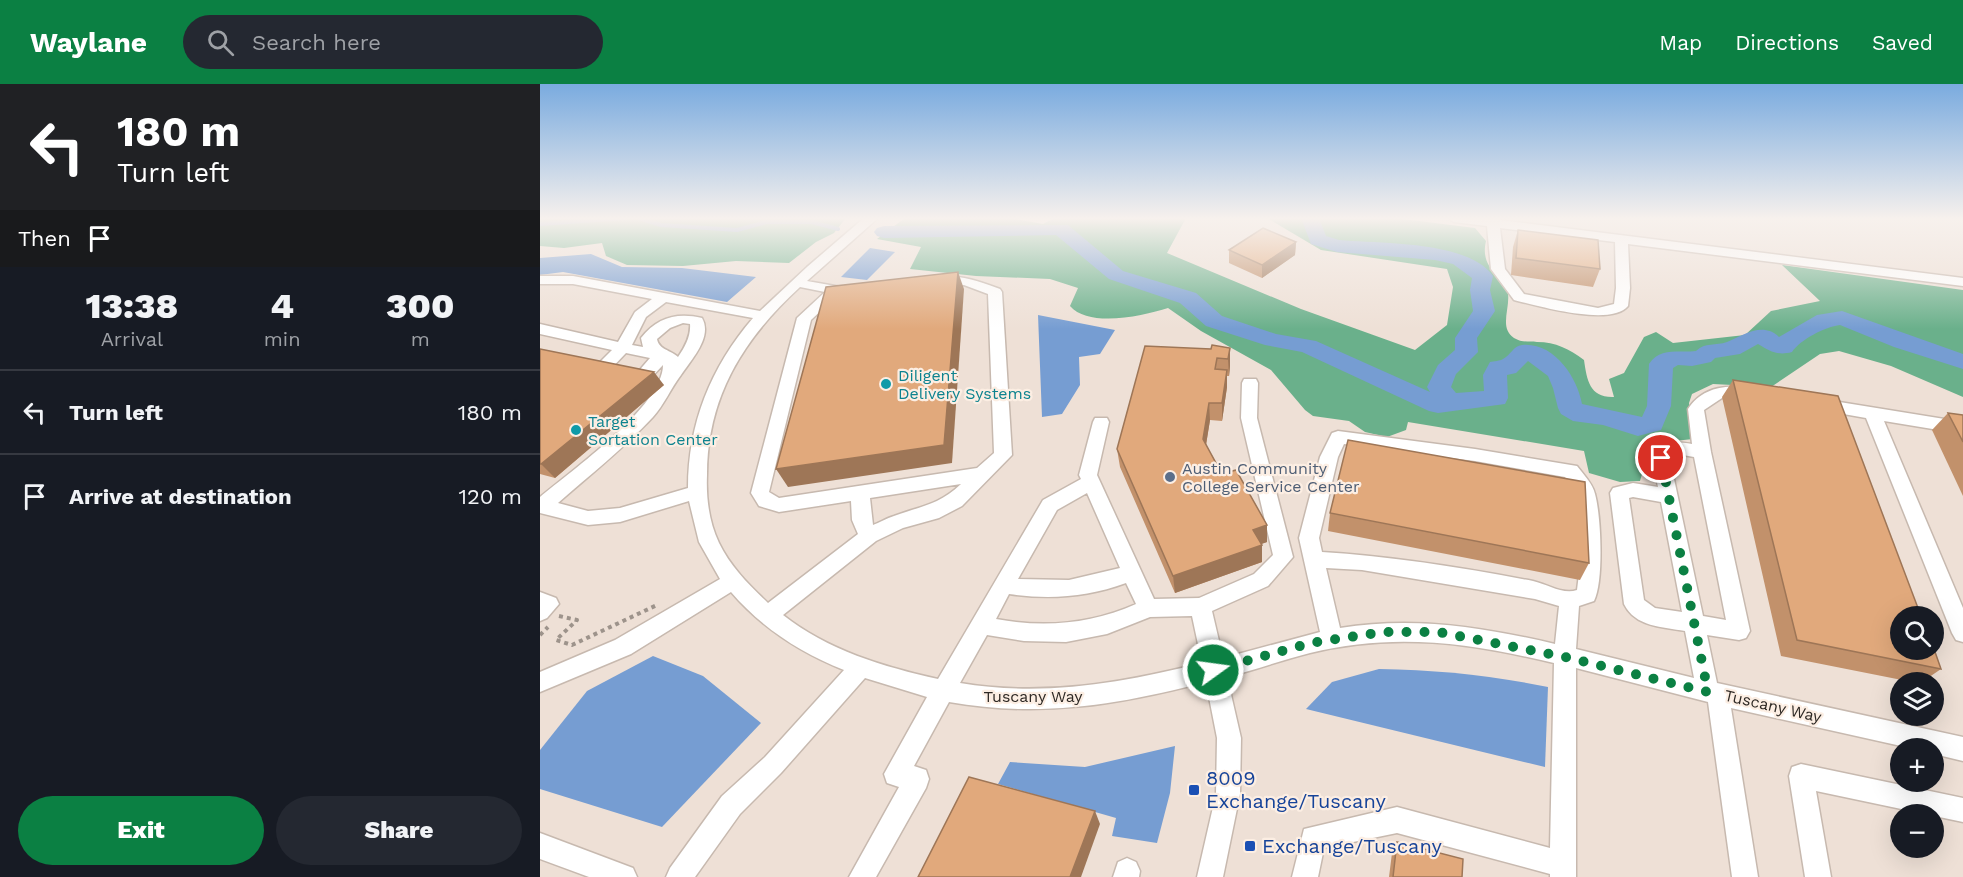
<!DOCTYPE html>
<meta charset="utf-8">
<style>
:root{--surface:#171b24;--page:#242831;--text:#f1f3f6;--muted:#9ea1a6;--line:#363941;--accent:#0b8043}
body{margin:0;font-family:"Work Sans",sans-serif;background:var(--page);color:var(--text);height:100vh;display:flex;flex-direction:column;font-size:22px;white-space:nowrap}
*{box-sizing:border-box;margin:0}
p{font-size:20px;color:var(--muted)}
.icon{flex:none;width:33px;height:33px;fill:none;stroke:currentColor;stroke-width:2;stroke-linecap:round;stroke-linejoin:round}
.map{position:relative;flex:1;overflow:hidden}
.side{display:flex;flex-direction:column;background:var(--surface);width:540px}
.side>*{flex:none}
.top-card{background:#202124;color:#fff;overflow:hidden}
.fabs{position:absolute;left:1350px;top:522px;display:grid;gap:12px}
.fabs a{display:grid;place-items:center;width:54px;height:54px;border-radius:50%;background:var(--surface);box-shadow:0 6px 24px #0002;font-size:30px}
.pin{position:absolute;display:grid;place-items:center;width:51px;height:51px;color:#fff;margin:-26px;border:3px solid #fff;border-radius:50%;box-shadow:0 2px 6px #0007}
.me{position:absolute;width:66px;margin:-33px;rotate:76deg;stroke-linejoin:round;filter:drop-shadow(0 0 4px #0008)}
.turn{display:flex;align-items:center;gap:21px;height:126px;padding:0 18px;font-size:27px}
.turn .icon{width:78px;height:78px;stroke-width:2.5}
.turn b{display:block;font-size:42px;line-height:51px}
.then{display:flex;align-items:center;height:57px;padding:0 18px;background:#0003;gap:12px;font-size:22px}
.eta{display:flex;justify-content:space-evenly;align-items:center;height:102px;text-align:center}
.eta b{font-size:36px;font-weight:800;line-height:42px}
.action{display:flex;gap:12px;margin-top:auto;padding:12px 18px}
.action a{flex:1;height:69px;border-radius:36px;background:var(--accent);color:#fff;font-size:24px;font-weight:800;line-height:69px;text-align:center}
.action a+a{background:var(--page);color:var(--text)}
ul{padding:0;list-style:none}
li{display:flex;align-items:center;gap:18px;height:84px;padding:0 18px;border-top:2px solid var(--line)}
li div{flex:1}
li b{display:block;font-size:22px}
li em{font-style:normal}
header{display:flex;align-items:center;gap:36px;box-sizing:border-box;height:84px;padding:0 30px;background:var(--accent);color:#fff}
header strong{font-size:28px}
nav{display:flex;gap:33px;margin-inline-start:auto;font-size:21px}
.search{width:420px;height:54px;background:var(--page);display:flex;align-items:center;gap:15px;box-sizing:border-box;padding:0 21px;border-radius:33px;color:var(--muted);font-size:22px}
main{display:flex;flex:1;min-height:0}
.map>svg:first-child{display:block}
.forest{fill:#6ab08b}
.water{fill:#769dd2}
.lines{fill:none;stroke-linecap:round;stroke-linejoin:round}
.stream{stroke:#769dd2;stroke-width:4}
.river{fill:#769dd2;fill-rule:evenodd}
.minor-casing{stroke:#c7b9af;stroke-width:3}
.path{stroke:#9d938b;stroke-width:4;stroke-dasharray:4 4;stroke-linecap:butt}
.minor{fill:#fff;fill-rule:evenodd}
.wall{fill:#c2916b}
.shaded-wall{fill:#9e7657}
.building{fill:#e1a97c;stroke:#9e7657;stroke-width:1.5}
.route{stroke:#0b8043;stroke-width:10;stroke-dasharray:0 18}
.culture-dot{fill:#0f9aa8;stroke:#fceee3;stroke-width:2}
.service-dot{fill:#5c6f8a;stroke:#fceee3;stroke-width:2}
.transit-dot{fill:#1a4fb4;stroke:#fceee3;stroke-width:2}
.labels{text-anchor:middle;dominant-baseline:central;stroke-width:4.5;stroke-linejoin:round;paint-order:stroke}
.culture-label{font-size:16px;fill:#0d838f;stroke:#fceee3;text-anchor:start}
.service-label{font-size:16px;fill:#4e5e75;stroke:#fceee3;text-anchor:start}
.street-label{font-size:16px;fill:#2d2824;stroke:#fceee3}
.near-transit-label{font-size:20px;fill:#164399;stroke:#fceee3;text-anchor:start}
</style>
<header>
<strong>Waylane</strong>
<div class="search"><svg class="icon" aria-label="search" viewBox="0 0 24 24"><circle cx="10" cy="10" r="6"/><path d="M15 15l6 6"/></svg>Search here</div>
<nav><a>Map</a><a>Directions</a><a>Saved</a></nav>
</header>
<main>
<section class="side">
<div class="top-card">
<div class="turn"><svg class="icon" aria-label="left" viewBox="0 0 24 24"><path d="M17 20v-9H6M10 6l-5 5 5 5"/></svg><div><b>180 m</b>Turn left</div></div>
<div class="then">Then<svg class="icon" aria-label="arrive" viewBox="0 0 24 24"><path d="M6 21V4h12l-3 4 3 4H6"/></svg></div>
</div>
<div class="eta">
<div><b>13:38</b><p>Arrival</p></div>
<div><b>4</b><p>min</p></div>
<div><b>300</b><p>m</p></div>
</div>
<ul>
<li><svg class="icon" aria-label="left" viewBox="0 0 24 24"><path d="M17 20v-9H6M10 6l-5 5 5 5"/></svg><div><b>Turn left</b></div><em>180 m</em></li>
<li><svg class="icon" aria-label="arrive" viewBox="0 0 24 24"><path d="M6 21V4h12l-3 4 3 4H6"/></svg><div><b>Arrive at destination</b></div><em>120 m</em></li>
</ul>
<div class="action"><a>Exit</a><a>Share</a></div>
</section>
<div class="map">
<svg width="1423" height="793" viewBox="0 0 1423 793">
<rect width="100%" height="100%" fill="#eee0d6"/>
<g class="forest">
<path d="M0,134H306L294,149L276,158L249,179L196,177L143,182L87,181L66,172L62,159L24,164L0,162Z"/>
<path d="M365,134H471L503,140L514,134H646L627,169L761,225L875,266L907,241L913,203L907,185L781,166L727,134H855L935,144L946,157C939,186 965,192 968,210C970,225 959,244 974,254C982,259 989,257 997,258C1016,258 1029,265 1044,276C1047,297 1050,314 1074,313L1069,295L1084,289L1104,253L1116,248L1133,259L1205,251L1231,227L1280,217L1242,181L1423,206V313L1351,282L1299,267L1280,270L1231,303L1173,300L1152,310L1149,319L1153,355L1125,358L1110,362L1100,397L1080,398L1049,389L1044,367L868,338L866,346L847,353L825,348L809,337L773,332L765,326L731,286L661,247L628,224C603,232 549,244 530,222L538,204L510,195L436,192L370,185L381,163L337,155Z"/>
</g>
<g class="water">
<path d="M330,164L355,168L327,196L301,193Z"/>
<path d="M51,170L82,183L142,184L216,193L187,218L23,188L0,191V174Z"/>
<path d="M498,231L575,246L560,270L539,273L540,301L522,330L502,333Z"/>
<path d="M113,572L163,592L221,639L122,743L0,705V666L47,607Z"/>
<path d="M839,585C898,586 949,591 1008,603L1005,683L766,625L792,598Z"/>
<path d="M635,662L630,709L617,759L572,752L576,734L458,700L470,678L545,683Z"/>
</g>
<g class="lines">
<g class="stream">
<path d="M99,134L121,141L197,146L226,138H272L298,145"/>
<path d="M0,140L85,134"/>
</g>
<path class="river" d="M761,134H779L786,152L799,156C839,160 928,156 953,192L950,206L955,227L937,254L938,268L916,290L911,303L916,309L944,307L943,291L950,278C954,277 960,277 963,275C971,271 973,262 982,261C1014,258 1037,293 1042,320L1102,333L1107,322L1109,280C1120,263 1139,269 1156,267C1165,258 1176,262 1187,258C1203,252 1222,237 1239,253L1277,231L1302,227L1423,270V285L1354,263L1300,241C1285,243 1261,255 1252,268C1237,272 1230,267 1218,260L1200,270L1175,274L1171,278L1152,282L1138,281L1133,284L1131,322L1121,346L1098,352L1063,341L1033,337L1021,330L1018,324L1013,304L1008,292L988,277L976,289L967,291L968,314L965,320L898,329L889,327L762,268L725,261L666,242L640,219L569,195L516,151L344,154L337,152L334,148L337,144L344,142L528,141L583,187L656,209L682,232L736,250L776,257L890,308L887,303L898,281L915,266V254L933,227L930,206L932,194L913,180L895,176L797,168L771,160Z"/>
<g class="minor-casing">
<g id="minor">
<path d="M324,134H338L267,197L301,203L303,206L271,236L229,408L239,414L437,384L454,369L448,210L424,201L392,203L390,200C406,184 442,198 460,205L462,208L472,371L422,422L399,434L363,444L336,457L243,531C287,566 344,583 398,595L503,416L541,395L539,391L553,338L555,334H567L569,338L557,391L614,515L659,514L714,490L733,471L701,334L702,299L704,295H716L718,299L717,334L753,473L728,502L672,527L683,574L780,548L759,454L780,373L792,349L798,347L935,365L1037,382C1043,390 1053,400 1055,410C1061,432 1064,497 1054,517L1039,522L1036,565L1154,594L1145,547C1123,543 1095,543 1084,520L1070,409L1073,404L1093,399L1118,403L1112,374C1122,356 1134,357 1152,360L1148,325C1163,302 1190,299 1215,306L1217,310L1215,314H1182L1164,326L1171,368L1210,547L1206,554L1199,556L1167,551L1177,599L1423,653V677L1394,670V664H1370L1191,624L1218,793H1192L1168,618L1036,584V793H1010V790L857,749L784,764L778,793H752L764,745L857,723L1010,764L1014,579C930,559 855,548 770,569C742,576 715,586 687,593L701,654L700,710L683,793H657L676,710L677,654L666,598C578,621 500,634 409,618L374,682L386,686L389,695L386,704L336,793H309L359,703L347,699L344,690L387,613L325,594L241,689L200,730L155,793H126L130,784L182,712L225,673L304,586C261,569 222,544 191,508L91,570L0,608V588L75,556L180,495L159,458L149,417L80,438L48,441L0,429V413C31,387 123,322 123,281L105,300H93L91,296L110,274L86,269L65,291H53L51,287L72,266L0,250V240L78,258L95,228L112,215L33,200H0V192H33L220,227L267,183ZM260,203L285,208L257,234L211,409L219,422L239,428L311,417L312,436L318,450L228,519C209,501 190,482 179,459C169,438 166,414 167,391C167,313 203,255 260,203ZM126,218L213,234C171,283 148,339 148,404L80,424L48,427L18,419C50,391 84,364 113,333C124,321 131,304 141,291C151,276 173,253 162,234C138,228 117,233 101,254L103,263L92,261L106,233ZM143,239L150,240C151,252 145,263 138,273C131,266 119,266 117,255L130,244ZM804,360L935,377L1025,393L1037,410L1041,474L1037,506C1023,511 1007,500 993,497C925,484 850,472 782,468L779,454L798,373ZM1137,370L1154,373L1186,536L1163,532L1130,376ZM421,400C399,421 381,422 354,432C347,434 339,439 333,441L330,414ZM547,409L580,484L529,496L478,495L517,426ZM1093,413L1121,418L1142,528L1115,524L1104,516L1089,414ZM786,484L822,486L995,515L1019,522L1015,560C943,543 874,532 800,544ZM586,499L596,520C551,540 504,544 456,535L469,510C510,516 548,513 586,499ZM652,532L662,579C582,599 503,613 420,599L447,551L484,557L526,558L567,550L610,533Z"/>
<path d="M908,134H944L1423,194V202L1088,160L1090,204L1088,222C1071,243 998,222 974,216L951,185L947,142L914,138ZM960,144L1075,158L1076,204L1074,220L1058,224L984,210L965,185Z"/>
<path d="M1281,315L1423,338V350L1344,337L1423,524V558L1416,556L1412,549L1326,334L1275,325L1273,321L1275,317Z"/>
<path d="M0,508L16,514L19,520L7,534L0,537Z"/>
<path d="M1261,680L1423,714V738L1276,707L1291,793H1265L1249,692L1252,683Z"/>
<path d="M0,749L93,784L97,793H49L0,775Z"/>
<path d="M587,774L596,778L600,787L599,793H573L578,778Z"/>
</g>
</g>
<g class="path">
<path d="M19,532L37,536L16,556L32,561L117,521"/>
<path d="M0,551L8,543"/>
</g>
<use href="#minor" class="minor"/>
</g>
<g class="wall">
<path d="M978,146L1060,185L1053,203L971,191L973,163Z"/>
<path d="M756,158L755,171L722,194L689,179V166Z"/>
<path d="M690,264V282L689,292H687V303L682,337L670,336L666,361L682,390L727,458L721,460L722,478L635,509L580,383L577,365L671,265Z"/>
<path d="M0,265L124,301L15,394L0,390Z"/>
<path d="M1193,296L1360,532L1394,558L1396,563L1394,565L1401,585L1382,598H1372L1241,572L1182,313Z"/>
<path d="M1408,329L1423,331V412L1392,346Z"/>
<path d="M790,429L1049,479L1040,496L788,447Z"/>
<path d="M857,758L922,793H849L852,769Z"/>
</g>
<g class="shaded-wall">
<path d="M756,158L755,171L722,194V181Z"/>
<path d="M418,188L424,205L412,379L248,403L236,385Z"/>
<path d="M690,264V282L689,292L688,275Z"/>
<path d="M687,286V303L682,337V319Z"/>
<path d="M114,288L124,301L15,394L1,380Z"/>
<path d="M669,319L670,336L664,373L663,355Z"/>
<path d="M727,441V458L713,463V446Z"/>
<path d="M722,461V478L635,509L633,492Z"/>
<path d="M555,727L560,740L541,793H530Z"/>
</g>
<g class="building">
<path d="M723,144L756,158L722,181L689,166Z"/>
<path d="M978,146L1058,156L1060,185L976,174Z"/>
<path d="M418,188L404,361L236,385L286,203Z"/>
<path d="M672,261L690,264L688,275L677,274L675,285L687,286L682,319H669L663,355L682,390L696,386L727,441L713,446L722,461L633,492L577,365L605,262L671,265Z"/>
<path d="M0,265L114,288L1,380H0Z"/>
<path d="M1193,296L1298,312L1381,532H1360V566H1394V565L1401,585L1257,556Z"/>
<path d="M1408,329L1423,331V358Z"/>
<path d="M808,356L1045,398L1049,479L790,429Z"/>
<path d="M429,693L555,727L530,793H378Z"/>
<path d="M857,758L923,775L922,793H853Z"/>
</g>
<linearGradient id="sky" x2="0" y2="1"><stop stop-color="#7aabdf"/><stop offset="0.55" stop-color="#f7f1ed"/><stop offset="1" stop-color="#f7f1ed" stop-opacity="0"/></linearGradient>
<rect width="1423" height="245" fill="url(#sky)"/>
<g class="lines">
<path class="route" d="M673,586L771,559L843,548H898L1025,573L1168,608L1121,374"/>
</g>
<g class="culture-dot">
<circle cx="346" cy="300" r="6"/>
<circle cx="36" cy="346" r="6"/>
</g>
<circle class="service-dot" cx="630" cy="393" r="6"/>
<g class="transit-dot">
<rect x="648" y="700" width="12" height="12" rx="3"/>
<rect x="704" y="756" width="12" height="12" rx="3"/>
</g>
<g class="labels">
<g class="culture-label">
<text x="358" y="291">Diligent<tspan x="358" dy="18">Delivery Systems</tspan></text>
<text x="48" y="337">Target<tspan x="48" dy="18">Sortation Center</tspan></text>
</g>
<g class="service-label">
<text x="642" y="384">Austin Community<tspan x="642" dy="18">College Service Center</tspan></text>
</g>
<g class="street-label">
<text x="493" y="612">Tuscany Way</text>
<text transform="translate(1233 622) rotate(13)">Tuscany Way</text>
</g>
<g class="near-transit-label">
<text x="666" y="694">8009<tspan x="666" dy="23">Exchange/Tuscany</tspan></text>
<text x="722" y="762">Exchange/Tuscany</text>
</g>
</g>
</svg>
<div class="fabs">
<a><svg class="icon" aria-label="search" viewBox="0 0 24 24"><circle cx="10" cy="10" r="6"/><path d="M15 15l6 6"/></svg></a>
<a><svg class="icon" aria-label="layers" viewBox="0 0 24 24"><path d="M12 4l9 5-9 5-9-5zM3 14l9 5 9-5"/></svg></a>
<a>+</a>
<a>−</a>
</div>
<div class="pin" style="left:1121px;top:374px;background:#d93025"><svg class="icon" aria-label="arrive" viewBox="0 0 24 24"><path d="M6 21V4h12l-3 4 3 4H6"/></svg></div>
<svg class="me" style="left:673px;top:586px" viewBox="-20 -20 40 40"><circle r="17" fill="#0b8043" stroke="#fff" stroke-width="3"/><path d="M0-11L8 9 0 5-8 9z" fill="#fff"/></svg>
</div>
</main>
